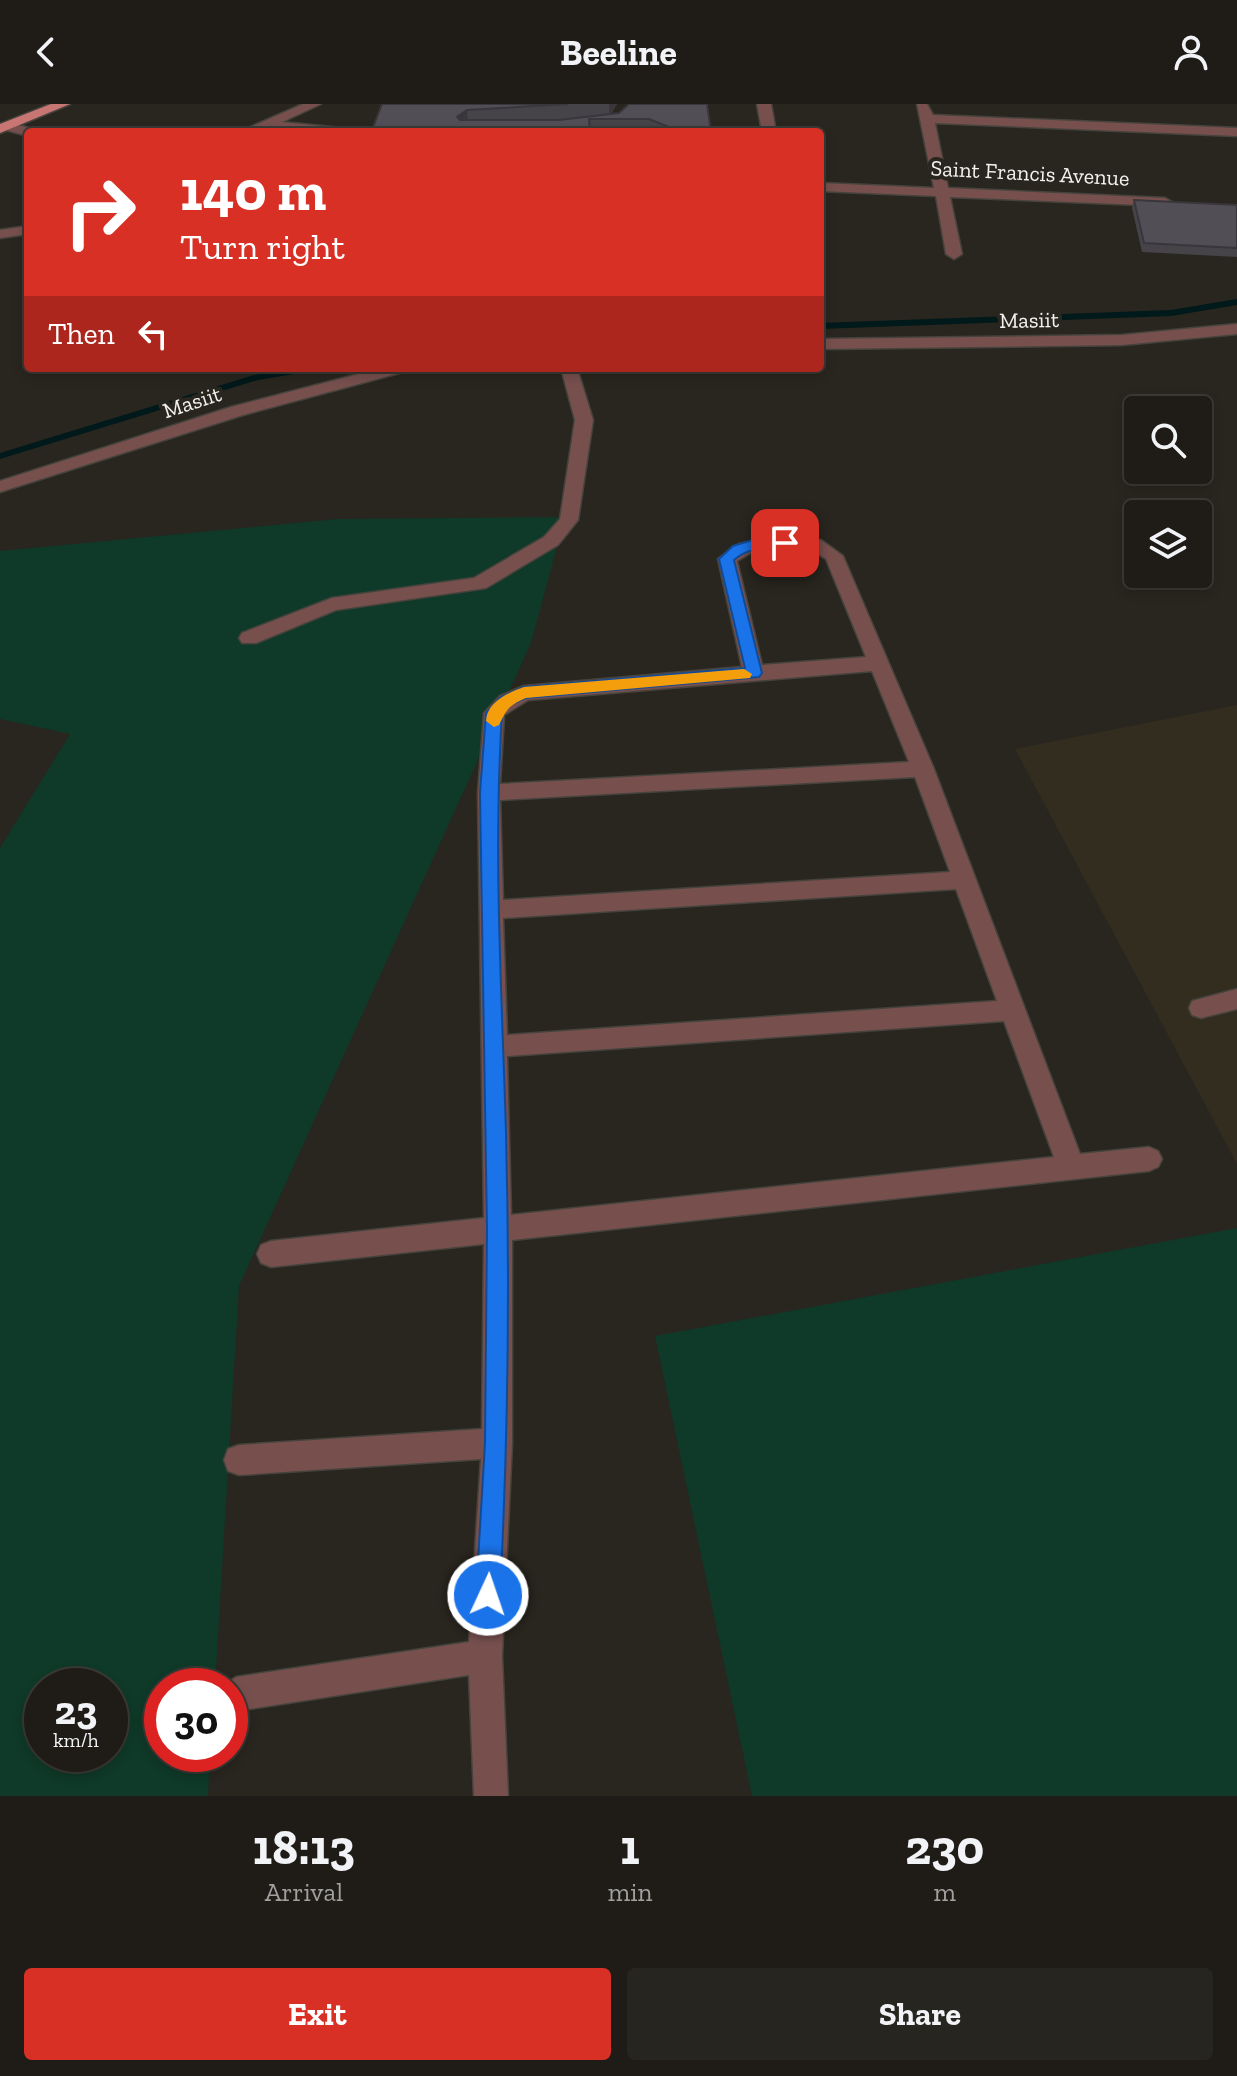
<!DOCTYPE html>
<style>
:root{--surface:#1f1c17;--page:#272520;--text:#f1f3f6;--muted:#a1a1a1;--line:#3c3a36;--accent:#d93025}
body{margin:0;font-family:"Zilla Slab",serif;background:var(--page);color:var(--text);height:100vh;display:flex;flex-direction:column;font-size:30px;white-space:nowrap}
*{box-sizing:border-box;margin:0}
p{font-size:26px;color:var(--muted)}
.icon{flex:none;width:44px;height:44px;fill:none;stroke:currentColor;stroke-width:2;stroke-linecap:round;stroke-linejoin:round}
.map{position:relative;height:1692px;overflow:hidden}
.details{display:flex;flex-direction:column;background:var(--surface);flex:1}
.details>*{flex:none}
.guide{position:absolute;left:24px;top:24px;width:800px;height:244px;border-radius:8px;box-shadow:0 4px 12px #0003,0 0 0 2px var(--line);background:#d93025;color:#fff;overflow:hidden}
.fabs{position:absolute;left:1124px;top:292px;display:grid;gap:16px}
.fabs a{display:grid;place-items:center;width:88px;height:88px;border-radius:8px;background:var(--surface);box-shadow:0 4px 12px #0003,0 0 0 2px var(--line);font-size:40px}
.speed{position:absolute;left:24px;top:1564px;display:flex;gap:16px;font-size:40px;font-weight:700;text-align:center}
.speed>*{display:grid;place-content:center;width:104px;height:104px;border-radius:50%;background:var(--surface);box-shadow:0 4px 12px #0003,0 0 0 2px var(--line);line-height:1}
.speed small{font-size:20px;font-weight:400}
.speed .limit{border:12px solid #d22;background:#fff;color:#111}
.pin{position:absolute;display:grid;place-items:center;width:68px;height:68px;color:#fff;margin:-34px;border-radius:16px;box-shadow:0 4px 12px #0006}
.me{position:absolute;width:88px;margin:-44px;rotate:3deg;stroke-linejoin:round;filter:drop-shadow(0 0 6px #0008)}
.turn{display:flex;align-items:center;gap:28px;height:168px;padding:0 24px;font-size:36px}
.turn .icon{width:104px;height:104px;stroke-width:2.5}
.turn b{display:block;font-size:56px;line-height:68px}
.then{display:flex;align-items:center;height:76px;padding:0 24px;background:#0003;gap:16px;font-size:30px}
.eta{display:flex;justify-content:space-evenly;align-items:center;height:136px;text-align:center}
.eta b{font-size:48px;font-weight:700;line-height:56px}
.cta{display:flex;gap:16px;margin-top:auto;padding:16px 24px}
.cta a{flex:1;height:92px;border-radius:8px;background:var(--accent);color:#fff;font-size:32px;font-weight:700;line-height:92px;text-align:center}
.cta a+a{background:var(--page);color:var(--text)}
header{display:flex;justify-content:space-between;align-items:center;height:104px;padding:0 24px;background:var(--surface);font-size:36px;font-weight:700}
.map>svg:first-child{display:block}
.built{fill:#332d20}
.green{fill:#0f3928;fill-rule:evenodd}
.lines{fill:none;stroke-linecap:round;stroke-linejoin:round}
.stream{fill:#00191a;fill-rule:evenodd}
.minor-casing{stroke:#45433c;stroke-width:3}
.major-casing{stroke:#45433c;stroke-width:3}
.minor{fill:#77504e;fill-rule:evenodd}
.major{fill:#c77673;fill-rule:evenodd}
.wall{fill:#464349}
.shaded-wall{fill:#39373c}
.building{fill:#514e55;stroke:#39373c;stroke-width:2}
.route{fill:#1a73e8;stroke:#114b97;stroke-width:2}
.slow{fill:#f59e0b}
.labels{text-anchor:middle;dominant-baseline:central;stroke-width:8;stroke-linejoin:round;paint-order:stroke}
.far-street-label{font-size:22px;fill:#f4f2ee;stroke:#29261f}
</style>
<header><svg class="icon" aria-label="back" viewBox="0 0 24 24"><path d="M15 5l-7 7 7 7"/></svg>Beeline<svg class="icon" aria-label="person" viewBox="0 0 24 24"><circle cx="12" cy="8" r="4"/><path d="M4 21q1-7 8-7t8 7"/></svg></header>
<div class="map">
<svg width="1237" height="1692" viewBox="0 0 1237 1692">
<rect width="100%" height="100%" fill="#29261f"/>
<path class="built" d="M1237,601V1060L1015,645Z"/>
<g class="green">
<path d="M565,413L531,539L239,1182L215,1582H162V1650H210L208,1692H0V744L70,630L0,615V447L337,415ZM42,1582H110V1650H42Z"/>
<path d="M1237,1124V1692H752L655,1232Z"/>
</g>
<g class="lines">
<g class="stream">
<path d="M1237,195V201L1171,212L820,225V219L1171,206Z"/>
<path d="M294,264H317L312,267L258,276L0,355V349L254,271Z"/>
</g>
<g class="minor-casing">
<g id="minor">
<path d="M303,0H321L282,18L341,24L348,28L267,24L258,28H239Z"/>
<path d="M757,0H771L776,28H762Z"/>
<path d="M917,0H927L933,11L1237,24V32L935,19L948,84L1165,94L1172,98L1165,102L950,93L962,150L954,155L946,150L936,92L820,87V79L934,84Z"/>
<path d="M7,18L33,25L35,28H28V32L2,25L0,22Z"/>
<path d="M28,122V130L0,134V126Z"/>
<path d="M1237,220V230L1122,241L820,245V235L1122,231Z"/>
<path d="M382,264H409L407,267L243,311L0,388V377L231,303Z"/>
<path d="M561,264H577L593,316L578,416L558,441L486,484L336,506L256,539H242L239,534L242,529L332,494L474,474L544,433L560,415L575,316Z"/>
<path d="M778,432L821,436L843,452L934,665L1080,1050L1149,1043L1158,1047L1162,1055L1158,1063L1149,1067L512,1136V1339L502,1552L508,1692H474L469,1571L236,1607L230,1604V1582H223L236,1573L469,1538L481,1355L239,1371L228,1367L224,1356L228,1345L239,1341L482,1325L484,1140L271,1163L261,1159L257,1150L261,1141L271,1137L484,1114L478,689L484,609L500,592L524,582L742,563L718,455L739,440ZM778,443L810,445L826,455L866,553L762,561L737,457L752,448ZM872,567L909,658L500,680L504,611L528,596ZM915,673L950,768L503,796L500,696ZM956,785L997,897L507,931L503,814ZM1004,917L1054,1053L511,1111L507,952Z"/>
<path d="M1237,885V905L1201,914L1192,911L1189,904L1192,897Z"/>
</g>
</g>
<g class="major-casing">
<path id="major" d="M51,0H70L0,29V20Z"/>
</g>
<use href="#minor" class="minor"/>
<use href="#major" class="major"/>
</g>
<g class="wall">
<path d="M382,0H617L611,10L619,9L711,28H314L372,26Z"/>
<path d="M1134,96L1237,101V153L1142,148L1132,104Z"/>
</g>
<g class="shaded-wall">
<path d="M609,0H617L609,12Z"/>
<path d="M467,6L468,21L458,27L457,13Z"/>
</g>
<g class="building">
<path d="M382,0H568L467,6L457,13L460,16H559L619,9L629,0H707L711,28H681L649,15H589L590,28H314L316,23L372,26Z"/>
<path d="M1134,96L1237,101V144L1144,139Z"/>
</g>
<path class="route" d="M756,435H785L792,439C776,451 756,437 734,456L762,569L759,573L526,594L512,600L502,610C493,750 502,890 506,1029C510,1184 508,1337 500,1491L497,1500L488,1503L480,1500L476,1491L485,1339L487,1125L480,689L486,609L501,593L524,583L745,564L719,455L733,442Z"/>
<path class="slow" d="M744,565L752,570L750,574L526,594C508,602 507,605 499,621L494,623L486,617C487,598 507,589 524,583Z"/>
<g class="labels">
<g class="far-street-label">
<text transform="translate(1030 69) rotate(3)">Saint Francis Avenue</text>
<text transform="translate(1029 216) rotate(-1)">Masiit</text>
<text transform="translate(192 298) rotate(-18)">Masiit</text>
</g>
</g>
</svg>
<div class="fabs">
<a><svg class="icon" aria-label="search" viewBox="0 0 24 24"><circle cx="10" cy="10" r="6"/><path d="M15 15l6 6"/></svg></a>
<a><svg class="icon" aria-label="layers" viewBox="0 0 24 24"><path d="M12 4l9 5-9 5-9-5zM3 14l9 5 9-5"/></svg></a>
</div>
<div class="speed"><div>23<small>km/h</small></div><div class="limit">30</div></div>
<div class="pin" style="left:785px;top:439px;background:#d93025"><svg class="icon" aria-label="arrive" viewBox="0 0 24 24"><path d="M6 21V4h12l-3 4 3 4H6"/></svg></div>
<svg class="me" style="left:488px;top:1491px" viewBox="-20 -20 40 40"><circle r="17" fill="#1a73e8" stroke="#fff" stroke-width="3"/><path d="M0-11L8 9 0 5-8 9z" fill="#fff"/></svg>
<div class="guide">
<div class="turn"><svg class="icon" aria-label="right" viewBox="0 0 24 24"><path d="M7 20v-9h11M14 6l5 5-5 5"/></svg><div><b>140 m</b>Turn right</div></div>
<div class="then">Then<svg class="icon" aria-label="left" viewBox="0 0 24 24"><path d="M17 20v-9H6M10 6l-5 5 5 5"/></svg></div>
</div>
</div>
<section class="details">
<div class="eta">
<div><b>18:13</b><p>Arrival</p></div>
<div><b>1</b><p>min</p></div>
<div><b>230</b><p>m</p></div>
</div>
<div class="cta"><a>Exit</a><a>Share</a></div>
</section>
